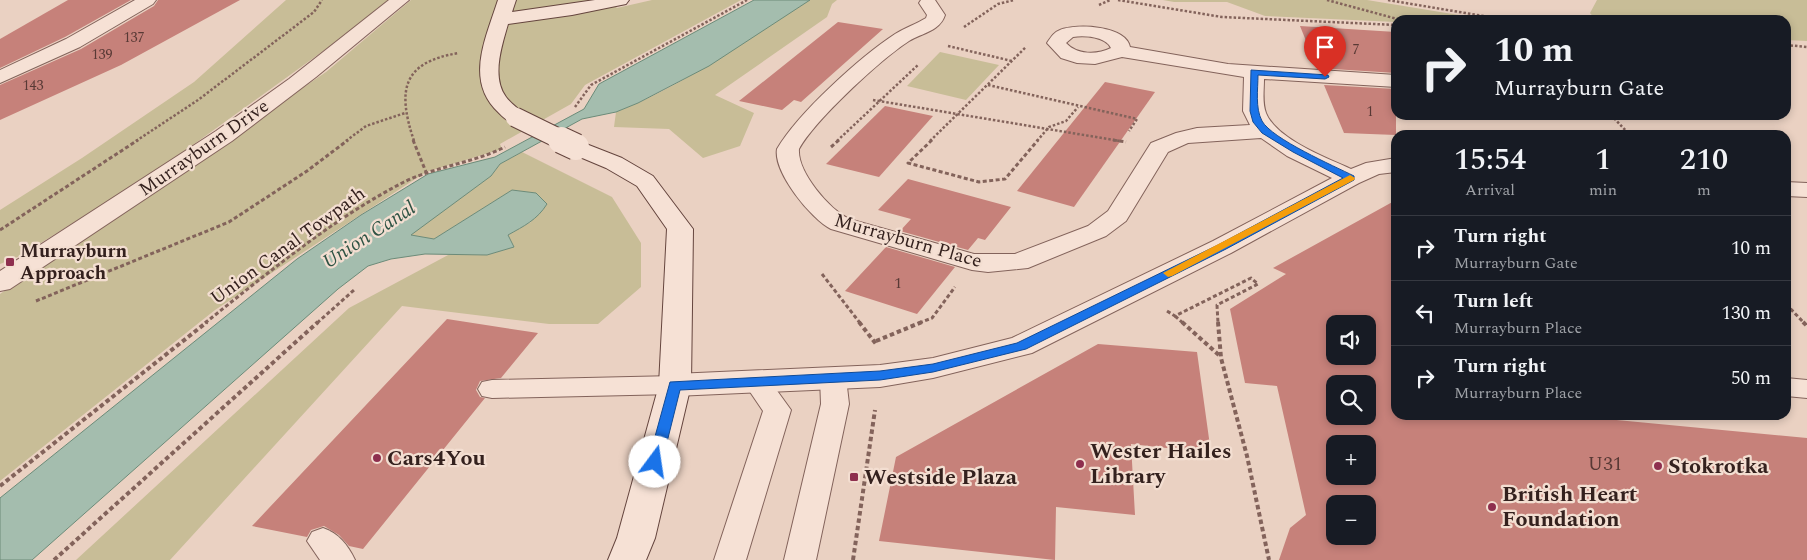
<!DOCTYPE html>
<meta charset="utf-8">
<style>
:root{--surface:#171b24;--page:#20242c;--text:#f1f3f6;--muted:#9ea1a6;--line:#363941}
body{margin:0;font-family:Spectral,serif;background:var(--page);color:var(--text);height:100vh;display:flex;flex-direction:column;font-size:19px;white-space:nowrap}
*{box-sizing:border-box;margin:0}
p{font-size:16px;color:var(--muted)}
.icon{flex:none;width:28px;height:28px;fill:none;stroke:currentColor;stroke-width:2;stroke-linecap:round;stroke-linejoin:round}
.map{position:relative;flex:1;overflow:hidden}
.details{position:absolute;left:1391px;top:130px;width:400px;height:290px;display:flex;flex-direction:column;background:var(--surface);border-radius:15px;box-shadow:0 2px 8px #0003}
.details>*{flex:none}
.hud{position:absolute;left:1391px;top:15px;width:400px;height:105px;border-radius:15px;box-shadow:0 2px 8px #0003;background:#171b24;color:var(--text);overflow:hidden}
.buttons{position:absolute;left:1326px;top:315px;display:grid;gap:10px}
.buttons a{display:grid;place-items:center;width:50px;height:50px;border-radius:10px;background:var(--surface);box-shadow:0 2px 8px #0003;font-size:25px}
.pin{position:absolute;display:grid;place-items:center;width:42px;height:42px;color:#fff;margin:-51px -21px;border-radius:50% 50% 50% 0;rotate:-45deg;box-shadow:0 0 5px #0007}
.pin .icon{rotate:45deg}
.me{position:absolute;width:55px;margin:-28px;rotate:14deg;stroke-linejoin:round;filter:drop-shadow(0 0 4px #0008)}
.turn{display:flex;align-items:center;gap:18px;height:105px;padding:0 20px;font-size:22px}
.turn .icon{width:65px;height:65px;stroke-width:2.5}
.turn b{display:block;font-size:35px;line-height:42px}
.eta{display:flex;justify-content:space-evenly;align-items:center;height:85px;text-align:center}
.eta b{font-size:30px;font-weight:600;line-height:35px}
ul{padding:0;list-style:none}
li{display:flex;align-items:center;gap:15px;height:65px;padding:0 20px;border-top:1px solid var(--line)}
li div{flex:1}
li b{display:block;font-size:19px}
li em{font-style:normal}
.map>svg:first-child{display:block}
.green{fill:#c8bd97}
.water{fill:#a4bdae;stroke:#6c8b79}
.building{fill:#c6817a;fill-rule:evenodd}
.lines{fill:none;stroke-linecap:round;stroke-linejoin:round}
.lane-casing{stroke:#83635b;stroke-width:2}
.street-casing{stroke:#83635b;stroke-width:2}
.secondary-casing{stroke:#65453e;stroke-width:2}
.path-far2{stroke:#83635b;stroke-width:2.5;stroke-dasharray:2.5 2;stroke-linecap:butt}
.path-far1{stroke:#83635b;stroke-width:3;stroke-dasharray:4 2.5;stroke-linecap:butt}
.path{stroke:#83635b;stroke-width:4;stroke-dasharray:4.5 3;stroke-linecap:butt}
.lane{fill:#f6e1d5;fill-rule:evenodd}
.street{fill:#f6e1d5;fill-rule:evenodd}
.secondary{fill:#f6e1d5;fill-rule:evenodd}
.secondary-bridge-far1-casing{stroke:#65453e;stroke-width:21;stroke-linecap:butt}
.secondary-bridge-casing{stroke:#65453e;stroke-width:28;stroke-linecap:butt}
.secondary-bridge-far1{stroke:#f6e1d5;stroke-width:19}
.secondary-bridge{stroke:#f6e1d5;stroke-width:26}
.route{fill:#1a73e8;stroke:#114b97}
.slow{fill:#f59e0b}
.poi-dot{fill:#8e2f4e;stroke:#f3ded1;stroke-width:2}
.labels{text-anchor:middle;dominant-baseline:central;stroke-width:4.5;stroke-linejoin:round;paint-order:stroke}
.far-number-label{font-size:14px;fill:#583935}
.number-label{font-size:16px;fill:#583935}
.street-label{font-size:19px;fill:#34211e;stroke:#f3ded1}
.poi-label{font-size:19px;font-weight:bold;fill:#34211e;stroke:#f3ded1;text-anchor:start}
.near-number-label{font-size:19px;fill:#583935}
.water-label{font-size:20px;font-style:italic;fill:#2e5344;stroke:#f3ded1}
.near-poi-label{font-size:22px;font-weight:bold;fill:#34211e;stroke:#f3ded1;text-anchor:start}
</style>
<div class="map">
<svg width="1807" height="560" viewBox="0 0 1807 560">
<rect width="100%" height="100%" fill="#ead1c2"/>
<g class="green">
<path d="M286,0H388L355,28L161,168L20,256L0,264V210L82,158L194,82Z"/>
<path d="M411,0H608L617,8L652,0H741L585,85L571,104L500,144L502,149L426,172L215,310L0,481V294L326,72Z"/>
<path d="M810,0H837L832,4L827,17L715,95L754,113L740,146L703,158L669,129L614,127L616,112C686,85 746,39 810,0Z"/>
<path d="M1163,0H1367L1489,20H1396V22L1265,16L1227,2H1174Z"/>
<path d="M1597,0H1807V41L1786,40V20H1596L1590,13Z"/>
<path d="M940,52L999,65L966,100L907,86Z"/>
<path d="M522,152L612,197L641,243V287L598,324H549L402,306L170,560H76L349,308L450,254L487,255L514,247L508,235L531,222L536,193L512,190L434,239L410,235L491,176L500,164Z"/>
</g>
<path class="water" d="M754,0H810L709,66L638,103L616,112L582,119L500,164L491,176L411,235L434,239L512,190L536,193L547,204C537,220 524,226 508,235L514,247L487,255L425,254L391,259L368,266L338,289L32,560H0V498L297,259L361,215L428,174L495,157L584,109L599,84Z"/>
<g class="building">
<path d="M68,0H131L65,37L0,68V39Z"/>
<path d="M158,0H240L121,65L0,120V85L81,49L154,6Z"/>
<path d="M838,22L883,29L801,102L794,100L782,110L739,101Z"/>
<path d="M1300,26L1396,32V73L1317,68Z"/>
<path d="M1105,82L1155,92L1074,207L1017,191Z"/>
<path d="M1324,85L1396,89V135L1344,133Z"/>
<path d="M885,106L933,116L879,177L826,164Z"/>
<path d="M908,179L1011,207L985,240L978,238L968,250L900,231L911,219L878,210Z"/>
<path d="M1396,200V415H1564L1807,438V560H1279L1290,528L1306,515L1277,386L1245,383L1230,309L1286,274L1273,268ZM1335,324H1368V356H1335ZM1335,384H1368V416H1335ZM1335,444H1368V476H1335ZM1335,504H1368V536H1335Z"/>
<path d="M886,247L955,267L917,314L845,291Z"/>
<path d="M447,319L538,333L501,378L480,381L476,390L480,397L485,398L363,549L349,546L339,535L324,526L311,530L307,537L252,526Z"/>
<path d="M1098,344L1197,352L1211,453L1131,444L1135,515L1056,507L1055,560L879,541L896,457Z"/>
</g>
<g class="lines">
<g class="lane-casing">
<g id="lane">
<path d="M833,369L842,372L846,378L849,404L816,560H784L821,404L820,378L824,372Z"/>
<path d="M755,371L765,374L791,410L746,560H714L763,411L742,380L745,374Z"/>
<path d="M675,376L685,378L689,385L685,392L675,394L492,398L482,396L478,389L482,382L492,380Z"/>
<path d="M1786,378L1807,380V398L1786,396Z"/>
<path d="M323,528C338,533 348,545 355,560H320L307,541L312,532Z"/>
</g>
</g>
<g class="street-casing">
<g id="street">
<path d="M135,0H156L153,4L80,47L0,83V70L66,39Z"/>
<path d="M389,0H409L316,77L232,141L10,289L0,291V271L216,131L289,79Z"/>
<path d="M921,0H935L945,15C940,31 922,33 909,41C880,60 815,120 799,149C797,172 829,209 849,219L974,254H1015L1088,226L1108,211L1151,143L1176,133L1197,128L1250,125L1243,111L1244,77L1122,57L1095,64L1077,63L1061,58L1047,43C1051,37 1054,32 1060,30C1077,23 1126,26 1130,47L1228,64L1396,75V87L1264,79C1264,90 1262,103 1266,113C1276,139 1327,158 1351,169L1366,163L1396,158V172L1379,174L1359,183L1231,253L1032,353L933,378L880,387L675,396L664,393L659,385L664,377L675,374L880,365L933,358L1012,338L1213,241L1332,178L1287,156L1261,138L1188,143L1168,152L1126,221L1106,236L1028,268L988,272L972,270L831,229C811,219 773,172 777,149C798,113 860,57 895,34C905,28 916,24 926,18L927,15L919,3ZM1073,37C1085,35 1106,37 1111,48C1097,55 1077,55 1066,43Z"/>
<path d="M1786,182L1807,183V197L1786,196Z"/>
</g>
</g>
<g class="secondary-casing">
<g id="secondary">
<path d="M498,0H516L512,12L595,0H629L626,4L572,15L508,24C502,45 491,77 506,97C512,105 520,109 526,117L523,122C511,124 507,121 499,113C464,81 486,38 498,0Z"/>
<path d="M576,140L622,158L653,176L693,229L691,385L655,538L646,560H608L617,538L659,385L667,229L637,186L606,168L568,152L565,147L568,142Z"/>
</g>
</g>
<g class="path-far2">
<path d="M1118,0L1222,17L1396,25"/>
<path d="M1327,0L1401,20"/>
<path d="M1388,0L1507,20"/>
<path d="M1099,5L1110,0"/>
<path d="M1579,17L1583,20"/>
<path d="M964,27L998,4L1014,0"/>
<path d="M1786,45L1807,47"/>
<path d="M948,46L1012,61"/>
<path d="M988,85L1137,119L1129,131"/>
<path d="M873,100L1120,141"/>
<path d="M575,107L591,85L747,0"/>
<path d="M1552,115L1579,117L1578,115"/>
<path d="M1611,115L1630,135"/>
<path d="M136,141L198,100L314,12L322,0"/>
<path d="M346,141L366,126L405,113"/>
<path d="M414,141C397,90 402,62 459,53"/>
<path d="M837,141L919,64"/>
<path d="M930,141L1026,47"/>
<path d="M1037,141L1049,127L1066,121L1078,107"/>
</g>
<g class="path-far1">
<path d="M413,140L426,172"/>
<path d="M932,140L908,163L979,182L1005,179L1038,140"/>
<path d="M1113,140L1126,142"/>
<path d="M831,147L839,140"/>
<path d="M0,230L138,140"/>
<path d="M822,274L860,323"/>
<path d="M36,301L229,222L307,171L348,140"/>
<path d="M1786,304L1804,323"/>
<path d="M1167,311L1175,316L1251,278L1258,284L1217,305L1218,323"/>
<path d="M1175,316L1183,323"/>
<path d="M205,323C268,273 332,219 404,182C437,166 473,163 505,147"/>
<path d="M317,323L354,290"/>
<path d="M919,323L932,318L955,287"/>
</g>
<g class="path">
<path d="M859,322L876,344"/>
<path d="M1182,322L1221,357"/>
<path d="M1218,322L1221,358L1247,456L1269,560"/>
<path d="M1803,322L1807,326"/>
<path d="M876,341L922,322"/>
<path d="M0,486L207,322"/>
<path d="M54,560L318,322"/>
<path d="M853,560L875,410"/>
</g>
<use href="#lane" class="lane"/>
<use href="#street" class="street"/>
<use href="#secondary" class="secondary"/>
<g class="secondary-bridge-far1-casing">
<path id="secondary-bridge-far1" d="M515,117L564,141"/>
</g>
<g class="secondary-bridge-casing">
<path id="secondary-bridge" d="M561,140L576,147"/>
</g>
<use href="#secondary-bridge-far1" class="secondary-bridge-far1"/>
<use href="#secondary-bridge" class="secondary-bridge"/>
</g>
<path class="route" d="M1251,70L1328,75L1329,77L1325,79L1258,75C1258,89 1255,108 1262,121C1272,139 1334,166 1354,176V180L1226,249L1026,349L933,372L880,380L680,390L662,462L660,465H650L648,462L670,382L880,371L933,364L1017,343L1218,245L1343,178L1293,152L1262,133L1253,122L1250,111Z"/>
<path class="slow" d="M1350,175L1355,178L1354,180L1172,276L1168,277L1163,273Z"/>
<g class="poi-dot">
<rect x="5" y="257" width="10" height="10" rx="2.5"/>
<circle cx="377" cy="458" r="5"/>
<circle cx="1080" cy="464" r="5"/>
<circle cx="1658" cy="466" r="5"/>
<rect x="849" y="472" width="10" height="10" rx="2.5"/>
<circle cx="1492" cy="507" r="5"/>
</g>
<g class="labels">
<g class="far-number-label">
<text x="134" y="37">137</text>
<text x="1356" y="49">7</text>
<text x="102" y="54">139</text>
<text x="33" y="85">143</text>
<text x="1370" y="111">1</text>
</g>
<g class="number-label">
<text x="898" y="283">1</text>
</g>
<g class="street-label">
<text transform="translate(204 148) rotate(-35)">Murrayburn Drive</text>
<text transform="translate(908 241) rotate(16)">Murrayburn Place</text>
<text transform="translate(288 246) rotate(-36)">Union Canal Towpath</text>
</g>
<g class="poi-label">
<text x="20" y="251">Murrayburn<tspan x="20" dy="22">Approach</tspan></text>
</g>
<g class="near-number-label">
<text x="1605" y="464">U31</text>
</g>
<g class="water-label">
<text transform="translate(369 235) rotate(-33)">Union Canal</text>
</g>
<g class="near-poi-label">
<text x="1090" y="451">Wester Hailes<tspan x="1090" dy="25">Library</tspan></text>
<text x="387" y="458">Cars4You</text>
<text x="1668" y="466">Stokrotka</text>
<text x="864" y="477">Westside Plaza</text>
<text x="1502" y="494">British Heart<tspan x="1502" dy="25">Foundation</tspan></text>
</g>
</g>
</svg>
<div class="buttons">
<a><svg class="icon" aria-label="sound" viewBox="0 0 24 24"><path d="M4 9h4l5-4v14l-5-4H4zM17 9q2 3 0 6"/></svg></a>
<a><svg class="icon" aria-label="search" viewBox="0 0 24 24"><circle cx="10" cy="10" r="6"/><path d="M15 15l6 6"/></svg></a>
<a>+</a>
<a>−</a>
</div>
<div class="pin" style="left:1325px;top:77px;background:#d93025"><svg class="icon" aria-label="arrive" viewBox="0 0 24 24"><path d="M6 21V4h12l-3 4 3 4H6"/></svg></div>
<svg class="me" style="left:655px;top:462px" viewBox="-20 -20 40 40"><circle r="19" fill="#fff"/><path d="M0-13L10 11 0 6-10 11z" fill="#1a73e8"/></svg>
<div class="hud">
<div class="turn"><svg class="icon" aria-label="right" viewBox="0 0 24 24"><path d="M7 20v-9h11M14 6l5 5-5 5"/></svg><div><b>10 m</b>Murrayburn Gate</div></div>
</div>
<section class="details">
<div class="eta">
<div><b>15:54</b><p>Arrival</p></div>
<div><b>1</b><p>min</p></div>
<div><b>210</b><p>m</p></div>
</div>
<ul>
<li><svg class="icon" aria-label="right" viewBox="0 0 24 24"><path d="M7 20v-9h11M14 6l5 5-5 5"/></svg><div><b>Turn right</b><p>Murrayburn Gate</p></div><em>10 m</em></li>
<li><svg class="icon" aria-label="left" viewBox="0 0 24 24"><path d="M17 20v-9H6M10 6l-5 5 5 5"/></svg><div><b>Turn left</b><p>Murrayburn Place</p></div><em>130 m</em></li>
<li><svg class="icon" aria-label="right" viewBox="0 0 24 24"><path d="M7 20v-9h11M14 6l5 5-5 5"/></svg><div><b>Turn right</b><p>Murrayburn Place</p></div><em>50 m</em></li>
</ul>
</section>
</div>
